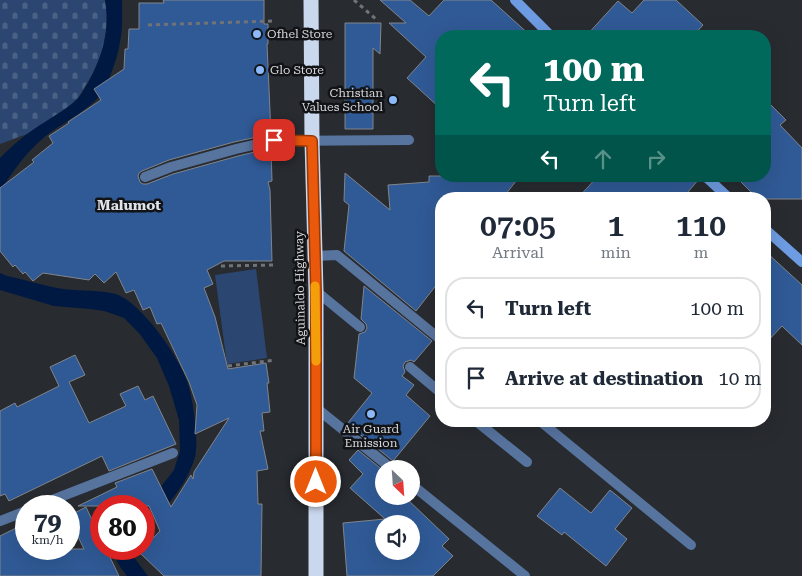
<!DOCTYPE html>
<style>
:root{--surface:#fff;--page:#f2f2f3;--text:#1f2937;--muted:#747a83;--line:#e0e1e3}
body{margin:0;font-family:"Roboto Serif",serif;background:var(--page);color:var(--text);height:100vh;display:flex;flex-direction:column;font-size:19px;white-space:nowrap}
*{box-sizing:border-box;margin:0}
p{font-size:16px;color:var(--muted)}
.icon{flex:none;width:28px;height:28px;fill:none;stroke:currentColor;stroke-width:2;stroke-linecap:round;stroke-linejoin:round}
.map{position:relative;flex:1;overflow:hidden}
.details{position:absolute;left:435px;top:192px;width:336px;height:235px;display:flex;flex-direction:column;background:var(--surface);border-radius:20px;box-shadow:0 5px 20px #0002}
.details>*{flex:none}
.banner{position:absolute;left:435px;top:30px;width:336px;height:152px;border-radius:20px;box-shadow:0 5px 20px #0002;background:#00695c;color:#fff;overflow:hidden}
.needle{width:32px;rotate:155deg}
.tools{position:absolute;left:375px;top:460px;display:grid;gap:10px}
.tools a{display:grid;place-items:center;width:45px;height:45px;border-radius:50%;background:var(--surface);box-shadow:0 5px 20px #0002;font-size:25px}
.speed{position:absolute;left:15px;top:495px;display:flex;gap:10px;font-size:25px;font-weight:700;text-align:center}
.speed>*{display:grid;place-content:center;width:65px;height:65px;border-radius:50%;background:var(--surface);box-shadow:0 5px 20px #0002;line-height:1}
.speed small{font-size:12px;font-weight:400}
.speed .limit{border:8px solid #d22;background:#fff;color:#111}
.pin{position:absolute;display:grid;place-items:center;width:42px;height:42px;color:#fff;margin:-21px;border-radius:10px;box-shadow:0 2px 8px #0006}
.me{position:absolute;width:55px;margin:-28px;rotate:0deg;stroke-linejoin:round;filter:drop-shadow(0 0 4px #0008)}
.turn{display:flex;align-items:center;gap:18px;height:105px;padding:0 25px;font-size:22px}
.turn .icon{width:65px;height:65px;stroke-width:2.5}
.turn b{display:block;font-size:35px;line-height:42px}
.lanes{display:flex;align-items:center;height:48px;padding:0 25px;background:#0003;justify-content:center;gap:25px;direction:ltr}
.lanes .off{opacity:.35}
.eta{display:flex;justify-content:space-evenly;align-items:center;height:85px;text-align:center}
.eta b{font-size:30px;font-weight:600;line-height:35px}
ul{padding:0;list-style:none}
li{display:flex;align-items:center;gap:15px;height:62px;margin:0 10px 8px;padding:0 15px;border:2px solid var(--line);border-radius:20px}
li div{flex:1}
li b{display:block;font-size:19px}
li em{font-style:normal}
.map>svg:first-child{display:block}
.grass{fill:#2b4771}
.cemetery{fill:url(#cemetery-stones)}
.water{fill:#001943}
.building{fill:#305a96;stroke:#81858b;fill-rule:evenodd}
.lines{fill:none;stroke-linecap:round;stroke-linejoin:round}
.path{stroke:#707377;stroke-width:3;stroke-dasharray:4 4;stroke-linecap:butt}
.lane{stroke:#57749f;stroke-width:10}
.street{stroke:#57749f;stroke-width:10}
.secondary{stroke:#6e9ce2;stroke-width:10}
.highway{stroke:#cad8ee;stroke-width:15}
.route-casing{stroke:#983908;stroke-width:12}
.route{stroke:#ea580c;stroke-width:9}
.slow{stroke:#f59e0b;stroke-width:9}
.poi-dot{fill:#8cb9fc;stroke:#121316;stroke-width:2}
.labels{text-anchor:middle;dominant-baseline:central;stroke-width:5;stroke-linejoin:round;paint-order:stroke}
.poi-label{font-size:12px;fill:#d4d6d9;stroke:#121316;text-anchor:start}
.street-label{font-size:12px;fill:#d4d6d9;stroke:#121316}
.neighbourhood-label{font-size:14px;font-weight:bold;fill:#dfe3ea;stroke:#121316}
</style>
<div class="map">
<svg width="802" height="576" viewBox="0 0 802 576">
<defs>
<pattern id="cemetery-stones" width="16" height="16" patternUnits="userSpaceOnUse" patternTransform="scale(1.25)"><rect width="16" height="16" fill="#2b4771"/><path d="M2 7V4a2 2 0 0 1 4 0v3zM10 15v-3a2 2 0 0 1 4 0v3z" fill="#496185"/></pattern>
</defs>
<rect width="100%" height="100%" fill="#282b30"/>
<path class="grass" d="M256,269L267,358L227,364L215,275Z"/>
<path class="cemetery" d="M0,0H105L107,14L106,31L102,52L93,73L77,100L64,110L27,134L0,144Z"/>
<g class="water">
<path d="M105,0H122C122,14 123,29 120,42C118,56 110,78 104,90C93,108 64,122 47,135C25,153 15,169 0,191V158C14,144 28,132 45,122C55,115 67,109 76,100C82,95 85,87 89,81C103,55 110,30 105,0Z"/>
<path d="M0,273L7,276C26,280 44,286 63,289C77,291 91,290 105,292C108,293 113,293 116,294C142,303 178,356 187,381C193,397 199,441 195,457C187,486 163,510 144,532V506H141L159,489L174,470L180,451L179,420L169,386L157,358L139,333L124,318L116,315L104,311L90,309L54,306L0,290Z"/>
<path d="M111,549H132L133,556L148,576H127C120,568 115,559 111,549Z"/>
</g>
<g class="building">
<path d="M163,0H264V24H268V44H267L271,134L234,142L169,160L142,171L139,173L138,176L140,182L143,184H147L173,174L238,156L271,148L272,181L268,182L270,190L272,261H224L207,270L213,284L204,288L215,317L228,369L266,363L269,383H267L270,412L262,413L264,431H260L268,469L257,471L258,504H262L261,576H164L139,552L160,531L149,506H78L117,487L115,483L152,469L171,507L191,475L193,479L194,472L229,418L195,434L197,405L189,382L161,323L157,324L150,307L143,310L134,290L126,293L116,272L104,283L95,274L89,280L43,273L33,281L25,272L23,274L15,265L13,267L0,251V188L34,162L32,160L53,143L49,136L69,123L68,122L101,100L94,89L124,69L125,49H128L129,29H139V3H164Z"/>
<path d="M380,0H410L429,16L444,0H491L531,36H441V109L407,78L426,57L389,23H406Z"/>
<path d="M644,0H676L703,25L693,36H586L618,1L632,13Z"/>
<path d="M345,23H381L380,54L373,48V129H345Z"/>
<path d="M765,99L786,120L780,125L802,148V199H758L735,176H765Z"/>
<path d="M345,173L390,210L388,185L429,182V176H520L502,199H441V279L416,311L344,251L349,205L344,201Z"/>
<path d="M598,176H698L699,179L682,199H577Z"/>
<path d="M765,251L802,285V345L782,326L765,344Z"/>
<path d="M364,286L432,341L414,362L411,360L405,362L403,366L405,372L402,376L414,385L406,395L430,416L393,461L347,424L372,393L354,378L359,334L365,332L367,328L366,324L361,319Z"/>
<path d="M75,355L85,375L69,382L89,423L126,406L120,394L138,386L145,400L153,396L176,444L109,471L102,456L9,501L5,494L0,496V411L15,403L17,407L59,386L50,367Z"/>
<path d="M358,450L384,471V496H410L407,499L449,539L442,546L453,556L433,576H347L343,523L385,519L350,488L363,474L349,460ZM384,524H411V551H384Z"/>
<path d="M560,488L591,513L610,490L632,508L615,529L627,539L606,566L564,532L562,535L537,516Z"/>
<path d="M86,507L101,539V549H106L119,576H0V536L26,523V549H84L69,518V516Z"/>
</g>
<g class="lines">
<g class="path">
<path d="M354,0L377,20"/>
<path d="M148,25L273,21"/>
<path d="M221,266L274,265"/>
<path d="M228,366L275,360"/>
</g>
<g class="lane">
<path d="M145,177L171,167L236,149L270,141L409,140"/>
<path d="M316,291L360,327"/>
<path d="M410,367L441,393"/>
<path d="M315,407L392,469"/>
<path d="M476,421L527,462"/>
<path d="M411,484L525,576"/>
</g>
<g class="street">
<path d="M315,256L337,255L441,340"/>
<path d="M540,421L691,545"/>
<path d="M37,506L173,453"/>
<path d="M0,521L26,511"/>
</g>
<g class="secondary">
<path d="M515,0L551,36"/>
<path d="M705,176L730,199"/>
<path d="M765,229L802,262"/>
</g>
<path class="highway" d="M311,0L312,141L316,291V576"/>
</g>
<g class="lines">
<g class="route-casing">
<path id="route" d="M274,140L312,141L316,291V482"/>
</g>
<use href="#route" class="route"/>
<path class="slow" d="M315,286L316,361"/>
</g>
<g class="poi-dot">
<circle cx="257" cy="34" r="5"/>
<circle cx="260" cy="70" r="5"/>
<circle cx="393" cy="100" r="5"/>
<circle cx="371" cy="414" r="5"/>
</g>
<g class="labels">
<g class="poi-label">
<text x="267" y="34">Ofhel Store</text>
<text x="270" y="70">Glo Store</text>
<text x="383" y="93" text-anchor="end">Christian<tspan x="383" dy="14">Values School</tspan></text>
<text x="371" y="429" text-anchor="middle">Air Guard<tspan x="371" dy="14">Emission</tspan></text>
</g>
<g class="street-label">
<text transform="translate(300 288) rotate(-91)">Aguinaldo Highway</text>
</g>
<g class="neighbourhood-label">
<text x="129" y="205">Malumot</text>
</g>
</g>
</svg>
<div class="tools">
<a><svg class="needle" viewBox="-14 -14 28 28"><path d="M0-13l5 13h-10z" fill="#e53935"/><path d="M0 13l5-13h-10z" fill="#747a83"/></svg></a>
<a><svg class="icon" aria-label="sound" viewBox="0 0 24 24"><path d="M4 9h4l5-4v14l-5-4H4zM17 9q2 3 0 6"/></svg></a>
</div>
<div class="speed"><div>79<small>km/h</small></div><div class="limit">80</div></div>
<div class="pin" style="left:274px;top:140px;background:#d93025"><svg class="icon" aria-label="arrive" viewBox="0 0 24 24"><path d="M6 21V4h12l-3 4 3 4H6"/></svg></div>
<svg class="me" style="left:316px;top:482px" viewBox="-20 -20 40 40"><circle r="17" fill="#ea580c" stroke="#fff" stroke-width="3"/><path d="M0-11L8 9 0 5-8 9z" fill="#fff"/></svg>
<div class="banner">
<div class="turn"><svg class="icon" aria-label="left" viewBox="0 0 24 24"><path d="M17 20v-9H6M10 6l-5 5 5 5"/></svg><div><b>100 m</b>Turn left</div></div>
<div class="lanes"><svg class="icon" aria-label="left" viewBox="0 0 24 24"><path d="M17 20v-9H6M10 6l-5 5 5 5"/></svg><svg class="icon off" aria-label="ahead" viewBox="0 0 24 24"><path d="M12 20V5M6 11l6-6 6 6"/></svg><svg class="icon off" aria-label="right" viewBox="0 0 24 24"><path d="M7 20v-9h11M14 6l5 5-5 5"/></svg></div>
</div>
<section class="details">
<div class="eta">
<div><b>07:05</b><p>Arrival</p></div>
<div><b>1</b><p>min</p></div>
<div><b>110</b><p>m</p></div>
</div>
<ul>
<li><svg class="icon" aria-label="left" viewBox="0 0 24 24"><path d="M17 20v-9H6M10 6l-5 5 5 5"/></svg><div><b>Turn left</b></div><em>100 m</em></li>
<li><svg class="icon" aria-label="arrive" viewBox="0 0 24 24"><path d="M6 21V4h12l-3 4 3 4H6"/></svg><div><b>Arrive at destination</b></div><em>10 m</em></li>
</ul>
</section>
</div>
